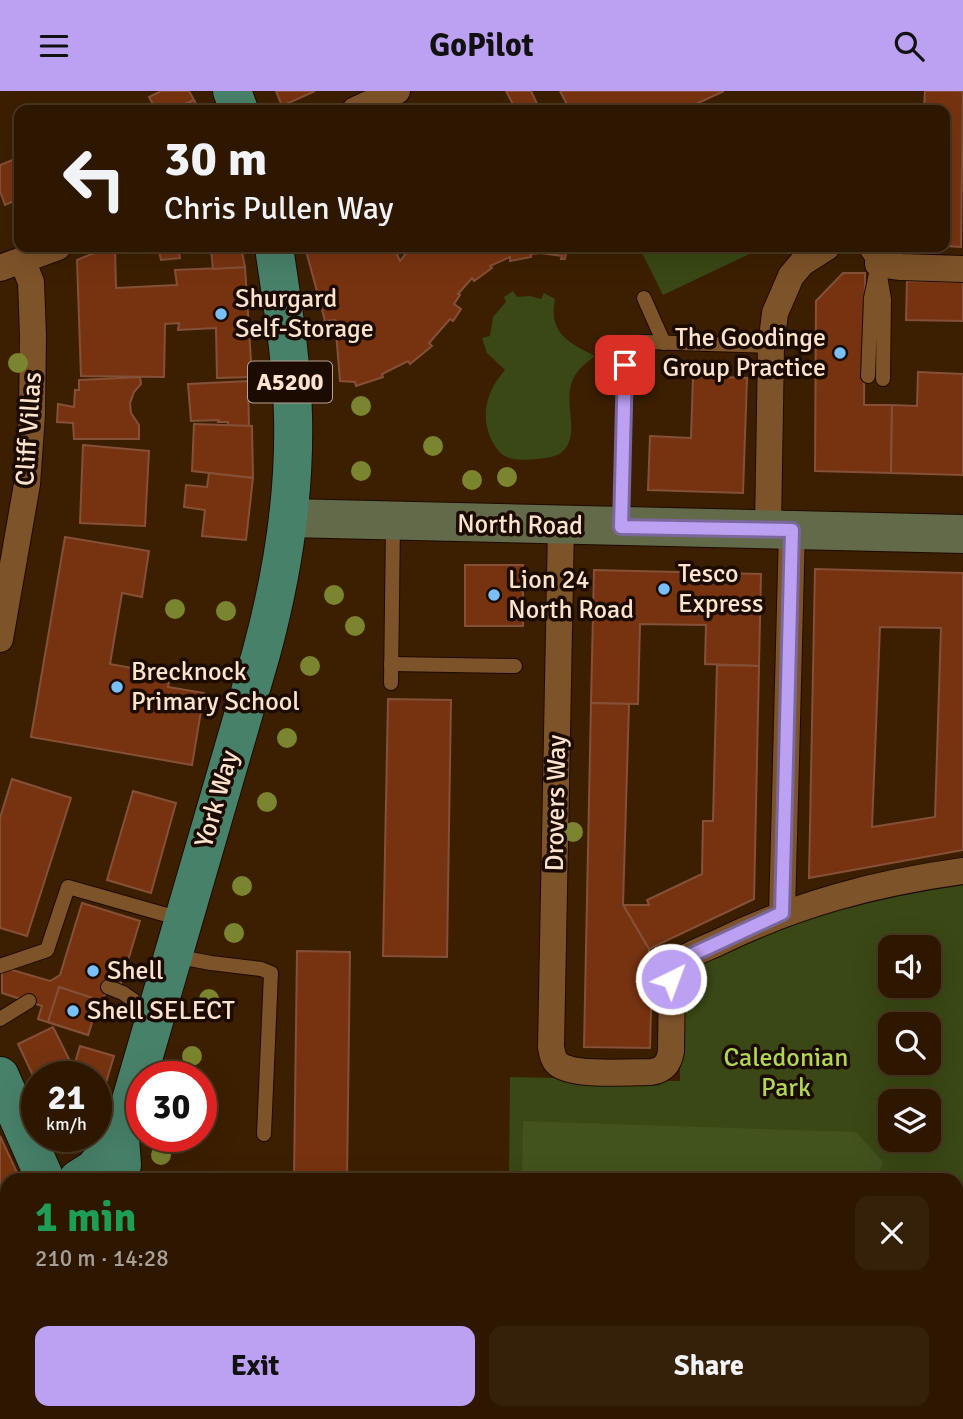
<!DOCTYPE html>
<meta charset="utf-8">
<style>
:root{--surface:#2d1700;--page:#35200a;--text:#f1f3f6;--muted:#a79f99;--line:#483622;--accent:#bca0f2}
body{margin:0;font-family:Signika,sans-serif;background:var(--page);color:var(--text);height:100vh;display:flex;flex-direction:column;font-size:26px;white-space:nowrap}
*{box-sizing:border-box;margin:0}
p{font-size:23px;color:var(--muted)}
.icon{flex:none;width:38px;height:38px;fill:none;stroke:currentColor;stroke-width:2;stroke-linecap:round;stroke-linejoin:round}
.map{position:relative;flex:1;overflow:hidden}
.drawer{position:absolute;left:0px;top:1082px;width:964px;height:247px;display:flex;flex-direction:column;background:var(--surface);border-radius:21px 21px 0 0;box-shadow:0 7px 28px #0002,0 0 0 2px var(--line)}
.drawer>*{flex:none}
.top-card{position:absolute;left:14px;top:14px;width:936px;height:147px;border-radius:14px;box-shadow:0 7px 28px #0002,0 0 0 2px var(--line);background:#2d1700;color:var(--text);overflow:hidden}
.controls{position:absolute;left:878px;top:844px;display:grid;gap:14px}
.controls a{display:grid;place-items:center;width:63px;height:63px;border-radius:14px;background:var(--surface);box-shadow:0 7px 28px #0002,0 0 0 2px var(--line);font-size:35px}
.speed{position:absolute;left:21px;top:970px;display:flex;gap:14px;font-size:35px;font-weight:700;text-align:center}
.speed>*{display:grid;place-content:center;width:91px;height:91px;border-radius:50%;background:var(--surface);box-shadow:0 7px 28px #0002,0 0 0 2px var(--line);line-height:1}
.speed small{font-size:18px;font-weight:400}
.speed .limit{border:10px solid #d22;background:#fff;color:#111}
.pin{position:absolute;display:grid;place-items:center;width:60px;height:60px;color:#fff;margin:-30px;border-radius:14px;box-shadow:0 4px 10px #0006}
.me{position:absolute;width:77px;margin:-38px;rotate:42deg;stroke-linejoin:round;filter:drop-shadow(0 0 5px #0008)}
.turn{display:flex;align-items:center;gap:24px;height:147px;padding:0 35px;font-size:32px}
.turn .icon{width:91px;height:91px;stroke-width:2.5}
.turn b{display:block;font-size:49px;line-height:60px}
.round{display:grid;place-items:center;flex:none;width:74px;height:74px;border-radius:14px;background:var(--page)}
.summary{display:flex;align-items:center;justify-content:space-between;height:119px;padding:0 35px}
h1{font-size:42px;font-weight:800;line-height:52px;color:#1e9e55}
.button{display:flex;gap:14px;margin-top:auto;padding:14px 35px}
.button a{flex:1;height:80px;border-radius:14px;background:var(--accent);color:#111;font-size:28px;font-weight:800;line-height:80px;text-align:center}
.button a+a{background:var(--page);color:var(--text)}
header{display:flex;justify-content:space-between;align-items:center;height:91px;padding:0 35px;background:var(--accent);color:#111;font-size:32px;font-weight:800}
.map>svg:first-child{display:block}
.green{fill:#394814;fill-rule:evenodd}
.forest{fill:#43531e}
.building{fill:#773310;stroke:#855038;stroke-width:2;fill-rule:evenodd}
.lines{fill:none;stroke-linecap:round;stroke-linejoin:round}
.lane-casing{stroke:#1e0a00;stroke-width:16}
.street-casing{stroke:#1e0a00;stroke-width:28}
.secondary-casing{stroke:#1e0a00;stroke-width:40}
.primary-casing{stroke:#1e0a00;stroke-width:40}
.lane{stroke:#7d5329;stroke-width:14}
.street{stroke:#7d5329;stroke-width:26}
.secondary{stroke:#636a49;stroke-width:38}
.primary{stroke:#488169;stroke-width:38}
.tree{fill:#7b842e}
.route-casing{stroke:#7a689d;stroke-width:18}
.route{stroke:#bca0f2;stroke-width:12}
.poi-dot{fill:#79bff8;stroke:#1c0b00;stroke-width:2.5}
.labels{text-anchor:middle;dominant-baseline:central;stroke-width:7;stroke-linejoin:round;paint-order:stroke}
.shield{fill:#1c0b00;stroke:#b9a290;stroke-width:2}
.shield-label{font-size:24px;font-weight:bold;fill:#fce3cd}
.poi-label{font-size:26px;fill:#fce3cd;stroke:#1c0b00;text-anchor:start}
.street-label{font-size:26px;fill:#fce3cd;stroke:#1c0b00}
.park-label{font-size:26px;fill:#afd654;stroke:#1c0b00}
</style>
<header><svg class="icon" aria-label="menu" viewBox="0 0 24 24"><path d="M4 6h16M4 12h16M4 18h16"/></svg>GoPilot<svg class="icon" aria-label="search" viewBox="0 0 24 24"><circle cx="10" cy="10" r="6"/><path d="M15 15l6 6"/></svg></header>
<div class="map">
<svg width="963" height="1328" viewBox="0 0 963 1328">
<rect width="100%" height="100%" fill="#3c1f00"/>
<g class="green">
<path d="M639,156H764L663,204Z"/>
<path d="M513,200L517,206L530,205L541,208L544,202L555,208C548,242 569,252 595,265C589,270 580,276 576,283C559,307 583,343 562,361C556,366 545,367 537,368C527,369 513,370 505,365C499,362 494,354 491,348C480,323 487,299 505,279L487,262L482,247L490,245L493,226L506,211L504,206Z"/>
<path d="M963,790V1328H506V1321H957V1088H509L510,986L680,990V890L694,873L829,816ZM891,856H929V894H891ZM891,933H929V971H891ZM891,1010H929V1048H891Z"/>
</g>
<g class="forest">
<path d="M523,1030L856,1041L883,1071L877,1088H522Z"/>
<path d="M518,1321H877L879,1328H518Z"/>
</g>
<g class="building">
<path d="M161,0H189L194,9L172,19H156L149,6Z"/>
<path d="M276,0H315L282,15Z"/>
<path d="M506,0H531L540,19H516Z"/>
<path d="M560,0H724L683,19H570Z"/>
<path d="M925,0H963L961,156L945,155V19H924Z"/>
<path d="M194,9L199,19H172Z"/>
<path d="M15,68L19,79V108L5,114L0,100V74Z"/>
<path d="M109,156H115L116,197L177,194L175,179L245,176L252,286L217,287L216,237L178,239L179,232L165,233L164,286L81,285L77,169Z"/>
<path d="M158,156H178L180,167L161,169Z"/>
<path d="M223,156H241L245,176L213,178L211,158Z"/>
<path d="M305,156H394L400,170L411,156H567L565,168H561L562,165L541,162L531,163V166L510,170V166L490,175L492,177L474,190L472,187L458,203L460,204L454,213L461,218L453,230L450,228L429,252L432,255L410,273L408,270L382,283L383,286L356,295L355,291L340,290L335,229L325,230Z"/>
<path d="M843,182H865L864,314H892L891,382L815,380L816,210Z"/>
<path d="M907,190L963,191V230L906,229Z"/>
<path d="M918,281L963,283V384L891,382L892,314L917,315Z"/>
<path d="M693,285L747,287L743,402L648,399L650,345L691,347Z"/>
<path d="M140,286L141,293L134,301L130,312L131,322L139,334V348H74L73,332L57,331L58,313L74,316L75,299H79V289Z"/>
<path d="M248,290L249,335H228V331H218L219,329L191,330L188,293Z"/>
<path d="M194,333L252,335L253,387L192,380Z"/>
<path d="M83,354L149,360L145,435L80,432Z"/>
<path d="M209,382L253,387L246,449L202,445L205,419L184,416L186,394L207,396Z"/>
<path d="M65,446L149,460L142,506L122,502L110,573L170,584L168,596L204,602L192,674L31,646Z"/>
<rect x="465" y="474" width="58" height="61"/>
<path d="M815,478L963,482V759L809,787ZM880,536L941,537L935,726L872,736Z"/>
<path d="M594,479L761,483L759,575L705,573L706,534L640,533L638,613L591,612Z"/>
<path d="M717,574L759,575L754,808L649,858L623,814H649L647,809L702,783L703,730H713Z"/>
<path d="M388,608L451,609L447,866L383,865Z"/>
<path d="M591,612L629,613L623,814L649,858L648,877H652L650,957L584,956Z"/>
<path d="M12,688L71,707L27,845L0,837V727Z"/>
<path d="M133,700L176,712L151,802L107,789Z"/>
<path d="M82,812L140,830L120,896H108L102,910L99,909L88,944L38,928L42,915L2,902V876L50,890L60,884Z"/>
<path d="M297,860L350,861L347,1088H294Z"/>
<path d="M59,896L99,909L88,944L48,931Z"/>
<path d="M53,936L69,968L64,971L71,985H37V993L18,953Z"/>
<path d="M80,955L114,965L96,1025V985H71Z"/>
<path d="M0,1045L20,1088H7V1132L0,1119Z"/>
<path d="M62,1045H90L82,1057L72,1058L66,1052Z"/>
<path d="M2,1192L7,1193V1282L0,1305V1198Z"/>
<rect x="105" y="1321" width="228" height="7"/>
<rect x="406" y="1321" width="59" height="7"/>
</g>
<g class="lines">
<g class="lane-casing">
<g id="lane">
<path d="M644,207L664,252"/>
<path d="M868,285L871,207L878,173L884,208L883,288"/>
<path d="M621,432L625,274C628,261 632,253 645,251L771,255"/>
<path d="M391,573L515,575"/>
<path d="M391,592L393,432"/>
<path d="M174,865L211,872L261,878L271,882L264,1043"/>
<path d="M0,875L47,859L68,796L181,828"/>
<path d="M108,896L123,902L154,924"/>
<path d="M0,928L29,910"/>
<path d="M385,1328L386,1321"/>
</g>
</g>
<g class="street-casing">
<g id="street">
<path d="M355,19L397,0"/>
<path d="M872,156L878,165V173L901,176L963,178"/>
<path d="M0,177L58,156"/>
<path d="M561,435L551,956C552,962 553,968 557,972C571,986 631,981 651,981C664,979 669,973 671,960L672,879C681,865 702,859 717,852C797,813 875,792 963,780"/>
<path d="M768,438L771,255L775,222L791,185L802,172L827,156"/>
<path d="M0,548L27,393L32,324L33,245L31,191L22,169"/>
<path d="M782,822L792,439"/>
</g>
</g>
<g class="secondary-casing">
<path id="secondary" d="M288,427L963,443"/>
</g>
<g class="primary-casing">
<g id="primary">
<path d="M232,0L239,19"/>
<path d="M0,985L45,1088"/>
<path d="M78,1088L94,1078L120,1047"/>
<path d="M118,1088L122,1074L120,1047L261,563C282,486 295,406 293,325C292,269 282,212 274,156"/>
<path d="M37,1328L39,1321"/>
</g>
</g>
<use href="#lane" class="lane"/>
<use href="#street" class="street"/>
<use href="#secondary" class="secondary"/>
<use href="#primary" class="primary"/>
</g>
<g class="tree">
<circle cx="18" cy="272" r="10"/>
<circle cx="361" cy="315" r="10"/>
<circle cx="433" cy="355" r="10"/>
<circle cx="361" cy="380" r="10"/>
<circle cx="507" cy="386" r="10"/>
<circle cx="472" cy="389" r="10"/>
<circle cx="334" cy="504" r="10"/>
<circle cx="175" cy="518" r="10"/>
<circle cx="226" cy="520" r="10"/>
<circle cx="355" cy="535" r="10"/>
<circle cx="310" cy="575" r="10"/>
<circle cx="287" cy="647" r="10"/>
<circle cx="267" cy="711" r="10"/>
<circle cx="573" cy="741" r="10"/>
<circle cx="242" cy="795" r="10"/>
<circle cx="234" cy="842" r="10"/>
<circle cx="209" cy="908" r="10"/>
<circle cx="192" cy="965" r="10"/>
<circle cx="161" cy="1064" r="10"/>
</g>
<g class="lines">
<g class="route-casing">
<path id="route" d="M625,274L621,436L792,439L782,822L685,867L675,875L671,888"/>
</g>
<use href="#route" class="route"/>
</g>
<g class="poi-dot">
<circle cx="221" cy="223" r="7"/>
<circle cx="840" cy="262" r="7"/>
<circle cx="664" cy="498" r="7"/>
<circle cx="494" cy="504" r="7"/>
<circle cx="117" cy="596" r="7"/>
<circle cx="93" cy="880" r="7"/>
<circle cx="73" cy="920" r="7"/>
</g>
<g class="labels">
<rect class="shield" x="248" y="270.5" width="84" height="41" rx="5"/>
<g class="shield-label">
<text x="290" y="291">A5200</text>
</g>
<g class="poi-label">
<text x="235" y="208">Shurgard<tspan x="235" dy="30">Self-Storage</tspan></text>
<text x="826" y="247" text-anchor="end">The Goodinge<tspan x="826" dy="30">Group Practice</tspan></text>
<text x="678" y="483">Tesco<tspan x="678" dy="30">Express</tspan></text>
<text x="508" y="489">Lion 24<tspan x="508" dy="30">North Road</tspan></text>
<text x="131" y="581">Brecknock<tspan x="131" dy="30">Primary School</tspan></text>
<text x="107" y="880">Shell</text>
<text x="87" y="920">Shell SELECT</text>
</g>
<g class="street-label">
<text transform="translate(29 338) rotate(-86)">Cliff Villas</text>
<text transform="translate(520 434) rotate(1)">North Road</text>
<text transform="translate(217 708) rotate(-74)">York Way</text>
<text transform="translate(556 712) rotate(-89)">Drovers Way</text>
</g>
<g class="park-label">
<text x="786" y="967">Caledonian<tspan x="786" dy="30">Park</tspan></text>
</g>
</g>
</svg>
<div class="controls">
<a><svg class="icon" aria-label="sound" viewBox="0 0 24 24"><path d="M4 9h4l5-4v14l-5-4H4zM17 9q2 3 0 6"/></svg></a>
<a><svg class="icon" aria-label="search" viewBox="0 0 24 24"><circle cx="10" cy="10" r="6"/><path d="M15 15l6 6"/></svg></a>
<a><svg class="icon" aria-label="layers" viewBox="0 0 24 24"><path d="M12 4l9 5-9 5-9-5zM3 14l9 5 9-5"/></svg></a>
</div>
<div class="speed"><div>21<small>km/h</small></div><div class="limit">30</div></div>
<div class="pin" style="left:625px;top:274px;background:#d93025"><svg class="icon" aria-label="arrive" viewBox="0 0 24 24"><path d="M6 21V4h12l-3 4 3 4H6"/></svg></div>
<svg class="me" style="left:671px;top:888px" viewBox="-20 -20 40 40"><circle r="17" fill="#bca0f2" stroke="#fff" stroke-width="3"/><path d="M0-11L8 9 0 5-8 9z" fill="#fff"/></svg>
<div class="top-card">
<div class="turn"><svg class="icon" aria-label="left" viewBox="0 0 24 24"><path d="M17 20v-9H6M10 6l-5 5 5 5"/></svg><div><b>30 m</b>Chris Pullen Way</div></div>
</div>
<section class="drawer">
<div class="summary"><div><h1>1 min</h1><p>210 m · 14:28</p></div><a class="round"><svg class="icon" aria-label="close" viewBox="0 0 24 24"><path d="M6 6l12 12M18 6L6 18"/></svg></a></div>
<div class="button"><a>Exit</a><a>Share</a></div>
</section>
</div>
